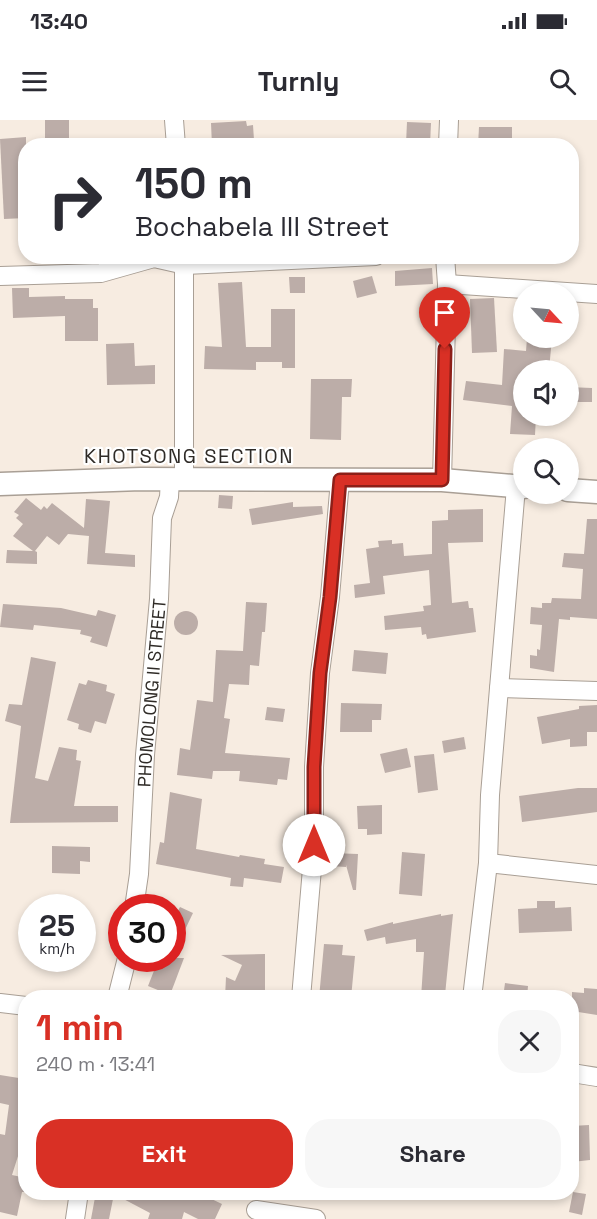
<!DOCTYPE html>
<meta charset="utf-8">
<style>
:root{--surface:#fff;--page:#f7f7f7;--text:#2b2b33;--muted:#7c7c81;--accent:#d93025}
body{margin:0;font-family:"Space Grotesk",sans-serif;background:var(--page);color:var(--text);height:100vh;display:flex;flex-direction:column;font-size:22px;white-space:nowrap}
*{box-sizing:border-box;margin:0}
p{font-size:20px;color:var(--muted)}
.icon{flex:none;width:33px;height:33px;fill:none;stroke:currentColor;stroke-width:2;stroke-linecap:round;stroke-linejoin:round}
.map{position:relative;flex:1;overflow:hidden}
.details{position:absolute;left:18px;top:870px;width:561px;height:210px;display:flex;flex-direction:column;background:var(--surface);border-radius:24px;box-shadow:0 3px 9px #0003}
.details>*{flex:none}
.banner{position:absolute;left:18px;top:18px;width:561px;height:126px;border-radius:24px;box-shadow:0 3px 9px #0003;background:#fff;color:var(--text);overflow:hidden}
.needle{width:39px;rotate:116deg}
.fabs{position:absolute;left:513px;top:162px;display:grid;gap:12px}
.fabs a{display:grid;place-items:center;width:66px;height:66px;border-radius:50%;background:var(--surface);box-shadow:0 3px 9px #0003;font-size:30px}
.speed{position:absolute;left:18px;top:774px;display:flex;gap:12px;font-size:30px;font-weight:700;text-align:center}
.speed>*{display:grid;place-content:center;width:78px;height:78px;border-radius:50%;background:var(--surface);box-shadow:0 3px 9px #0003;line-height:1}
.speed small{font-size:15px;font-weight:400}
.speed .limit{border:9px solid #d22;background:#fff;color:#111}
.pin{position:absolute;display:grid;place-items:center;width:51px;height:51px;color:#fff;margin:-62px -26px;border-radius:50% 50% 50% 0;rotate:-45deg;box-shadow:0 0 6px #0007}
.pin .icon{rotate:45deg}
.me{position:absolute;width:66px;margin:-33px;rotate:0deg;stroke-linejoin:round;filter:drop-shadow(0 0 4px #0008)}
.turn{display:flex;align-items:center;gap:21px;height:126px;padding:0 18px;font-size:27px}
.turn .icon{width:78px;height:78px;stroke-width:2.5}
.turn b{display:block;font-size:42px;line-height:51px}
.round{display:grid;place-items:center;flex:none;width:63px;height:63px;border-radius:24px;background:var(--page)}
.head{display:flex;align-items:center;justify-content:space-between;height:102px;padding:0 18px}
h1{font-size:36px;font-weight:600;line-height:45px;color:var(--accent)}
.cta{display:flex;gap:12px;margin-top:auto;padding:12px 18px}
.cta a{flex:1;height:69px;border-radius:24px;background:var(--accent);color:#fff;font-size:24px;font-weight:600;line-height:69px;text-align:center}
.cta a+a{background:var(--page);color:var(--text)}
.status{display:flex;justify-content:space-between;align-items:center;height:42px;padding:0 30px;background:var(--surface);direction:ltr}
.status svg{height:16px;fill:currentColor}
header{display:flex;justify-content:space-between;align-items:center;height:78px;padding:0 18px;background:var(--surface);font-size:27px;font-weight:600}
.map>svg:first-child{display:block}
.building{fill:#bcada8}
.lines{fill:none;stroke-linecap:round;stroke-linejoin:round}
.minor-casing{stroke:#a99f95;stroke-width:20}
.tertiary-casing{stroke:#a99f95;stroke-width:25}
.minor{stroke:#fff;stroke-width:18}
.tertiary{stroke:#fff;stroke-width:22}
.route-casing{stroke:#8d1f18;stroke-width:15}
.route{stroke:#d93025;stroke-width:10}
.labels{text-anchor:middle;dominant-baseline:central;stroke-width:4.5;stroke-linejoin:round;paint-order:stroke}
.street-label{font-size:18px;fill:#2f2b27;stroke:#fff}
.neighbourhood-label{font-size:20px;letter-spacing:1.5px;fill:#2f2b27;stroke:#fff}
</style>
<div class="status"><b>13:40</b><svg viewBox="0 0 49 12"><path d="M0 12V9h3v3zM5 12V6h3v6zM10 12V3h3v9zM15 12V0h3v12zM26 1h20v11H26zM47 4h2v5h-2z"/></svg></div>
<header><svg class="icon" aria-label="menu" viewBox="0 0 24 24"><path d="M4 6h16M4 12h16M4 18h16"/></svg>Turnly<svg class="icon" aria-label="search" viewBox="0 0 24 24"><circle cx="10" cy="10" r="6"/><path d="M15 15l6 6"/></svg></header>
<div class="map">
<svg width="597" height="1099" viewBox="0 0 597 1099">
<rect width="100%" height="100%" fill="#f7ece1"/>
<g class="building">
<rect x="45" y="0" width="24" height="24"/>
<path d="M246,1L247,6L253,5L254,20L246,21V26H212L211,3Z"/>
<path d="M407,2L431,3L430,25L406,24Z"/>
<path d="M479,7H512V26H478Z"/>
<path d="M26,17V98L4,99L0,19Z"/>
<path d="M432,148L433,164L395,166V151Z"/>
<path d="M372,156L377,173L357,178L353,161Z"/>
<path d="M289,157H305V173H290Z"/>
<path d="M242,162L246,227H271V189H295V248H282V242H256V250L204,249L205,226L222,227L218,163Z"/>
<path d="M12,168H29V177L65,176V179H93V188H98V221H65V196L13,198Z"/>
<path d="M494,178L497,232L472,233L470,179Z"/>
<path d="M527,218H552L549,250L524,249V296H536L535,315L510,314L512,286L463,280L466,261L502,265L504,229L526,231Z"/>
<path d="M134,223L135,246L155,245V264L107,265L106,224Z"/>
<path d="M311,259H352L351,277H342L341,320L310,319Z"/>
<path d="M568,267L592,268V282H568Z"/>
<path d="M219,375L233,376L232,389L218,388Z"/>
<path d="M26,378L41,390L44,386L47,389L52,383L84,408L86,379L110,381L105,433L135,435V447L87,444L89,416L68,414L59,425L47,416L35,431L37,432V444L6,443L7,430L33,431L13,416L23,404L16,398L19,395L14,392Z"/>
<path d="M293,382V387L322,386L323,394L252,405L249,389Z"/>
<path d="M483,389V422L448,423L452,483L468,481L469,488H473L476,512L427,519L426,514L422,515L421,507L385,510L384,496L424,491L423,486L431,485L429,450L383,456L385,474L355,478L354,465L370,463L366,429L379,427L378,421L392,420V424L403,423L404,436L432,434V401L448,400V390Z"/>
<path d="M587,399H597V499L570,497V500L559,499L554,552L530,548V535L537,536V529L540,530L542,505L530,504L531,487L542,488V483H551L552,478L581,479L583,449L562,447L564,433L584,434Z"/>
<path d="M246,482L267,483L265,512H262L259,546L250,545L249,565L229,564L224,598L230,599L225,633L290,638L287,660L278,659L277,665L239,661L240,651H213L212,659L177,655L180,628L190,630L197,580L213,582L216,530L243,531Z"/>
<path d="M3,484L61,488L96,496L98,490L116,495L107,527L90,522L92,517L80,514L81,510L34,505L33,510L0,507Z"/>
<circle cx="186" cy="503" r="12"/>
<path d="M354,530L388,533L386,554L352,551Z"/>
<path d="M31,537L56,542L35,658L48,661L59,627L77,630L76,640L81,641L74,686H118V702L10,703L21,606L5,601L9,584L22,585Z"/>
<path d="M88,560L107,565L106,571L115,574L106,604L95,601L91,613L78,609L79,604L67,600L79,563L86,565Z"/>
<path d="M341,583L382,584L381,600H372V612H340Z"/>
<path d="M597,585V612H587V626L570,627V619L542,624L537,597L579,589V586Z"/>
<path d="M267,587L285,589L283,602L265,600Z"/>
<path d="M464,617L466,629L444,633L442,621Z"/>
<path d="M407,628L411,647L385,653L380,634Z"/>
<path d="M434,634L438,670L418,673L414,636Z"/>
<path d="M578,668H597V692L522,702L519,676Z"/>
<path d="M170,672L202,679L196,729L239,737L240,735L265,739L264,744L284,747L281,763L244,758L243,767L230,766L231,758L156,744L160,722L164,723Z"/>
<path d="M382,685V714L367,715V709H358L357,686Z"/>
<path d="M52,726L90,727V742L80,741V754L52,753Z"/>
<path d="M402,732L425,734L422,776L399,774Z"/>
<path d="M331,733L358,734L356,770H353L346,745V747L330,746Z"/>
<path d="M537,781H555V788L571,787L572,811L519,813L518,789L537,788Z"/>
<path d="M180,787L193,793L182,816L172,811V802Z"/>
<path d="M441,794V796L453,794L445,875L438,874V878H421L424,832H416V819L386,824L385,817L367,821L364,810L393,802V804Z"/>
<path d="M324,824L343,825L342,835L355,836L351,878H319Z"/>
<path d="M265,834V878H225L226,857L235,861L242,845L221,835Z"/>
<path d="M159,838H184L170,875L148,866Z"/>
<path d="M505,863L528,866L527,878H503Z"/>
<path d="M584,868L597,869V895L572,891V872L584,873Z"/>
<path d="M0,955L25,959L23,971H26V1011L12,1055L26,1058V1072H22L17,1096L0,1092V1014L5,1015L9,985L0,983Z"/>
<path d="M589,1005L590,1040L572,1042V1006Z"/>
<path d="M96,1072H197L222,1084L215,1099H198L184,1092L182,1099H148L150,1093L114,1074L109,1099H91Z"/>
<path d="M573,1072L586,1074L582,1095L569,1092Z"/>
</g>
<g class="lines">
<g class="minor-casing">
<g id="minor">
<path d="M174,0L176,26"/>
<path d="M448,26L449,0"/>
<path d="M0,156L101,153L154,138L185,145L376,136"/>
<path d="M447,164L597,174"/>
<path d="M184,360V136"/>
<path d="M442,360L447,164L445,136"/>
<path d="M499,568L597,571"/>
<path d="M488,743L597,755"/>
<path id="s1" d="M134,788L139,754L145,635L159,479L162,398L169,377L170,359"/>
<path d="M117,878L127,838"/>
<path d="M301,878L314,725V647L320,553L330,477L340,360"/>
<path d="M472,878L488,743L490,675L516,367"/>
<path d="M0,883L26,886"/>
<path d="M572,953L597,957"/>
<path d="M256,1090L316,1099"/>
<path d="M75,1099L79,1072"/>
</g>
</g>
<g class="tertiary-casing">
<g id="tertiary">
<path d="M0,364L141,359L442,360L524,367"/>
<path d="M568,370L597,372"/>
</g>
</g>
<use href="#minor" class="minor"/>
<use href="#tertiary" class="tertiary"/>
</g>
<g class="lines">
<g class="route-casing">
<path id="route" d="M314,725V647L320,553L330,477L340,360H442L445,229"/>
</g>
<use href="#route" class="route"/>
</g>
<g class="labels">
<g class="street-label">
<text stroke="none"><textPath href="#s1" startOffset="216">PHOMOLONG II STREET</textPath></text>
</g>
<g class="neighbourhood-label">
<text x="189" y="336">KHOTSONG SECTION</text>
</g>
</g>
</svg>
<div class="fabs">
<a><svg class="needle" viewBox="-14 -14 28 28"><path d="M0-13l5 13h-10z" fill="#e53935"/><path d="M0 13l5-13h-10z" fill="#7c7c81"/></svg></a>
<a><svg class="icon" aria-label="sound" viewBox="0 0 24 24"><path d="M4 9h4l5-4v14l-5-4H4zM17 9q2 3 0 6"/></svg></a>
<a><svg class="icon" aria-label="search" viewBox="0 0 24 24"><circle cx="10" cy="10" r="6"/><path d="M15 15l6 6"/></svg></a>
</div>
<div class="speed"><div>25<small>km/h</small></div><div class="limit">30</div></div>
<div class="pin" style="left:445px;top:229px;background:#d93025"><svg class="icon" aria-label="arrive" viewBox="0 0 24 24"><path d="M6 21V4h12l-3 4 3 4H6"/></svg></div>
<svg class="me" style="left:314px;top:725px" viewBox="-20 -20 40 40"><circle r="19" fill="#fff"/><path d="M0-13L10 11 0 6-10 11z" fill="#d93025"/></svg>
<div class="banner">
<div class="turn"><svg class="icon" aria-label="right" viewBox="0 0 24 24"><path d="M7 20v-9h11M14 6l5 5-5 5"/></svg><div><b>150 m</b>Bochabela III Street</div></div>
</div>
<section class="details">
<div class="head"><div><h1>1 min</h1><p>240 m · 13:41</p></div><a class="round"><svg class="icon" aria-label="close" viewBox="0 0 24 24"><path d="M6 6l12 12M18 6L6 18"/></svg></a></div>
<div class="cta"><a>Exit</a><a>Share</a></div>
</section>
</div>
